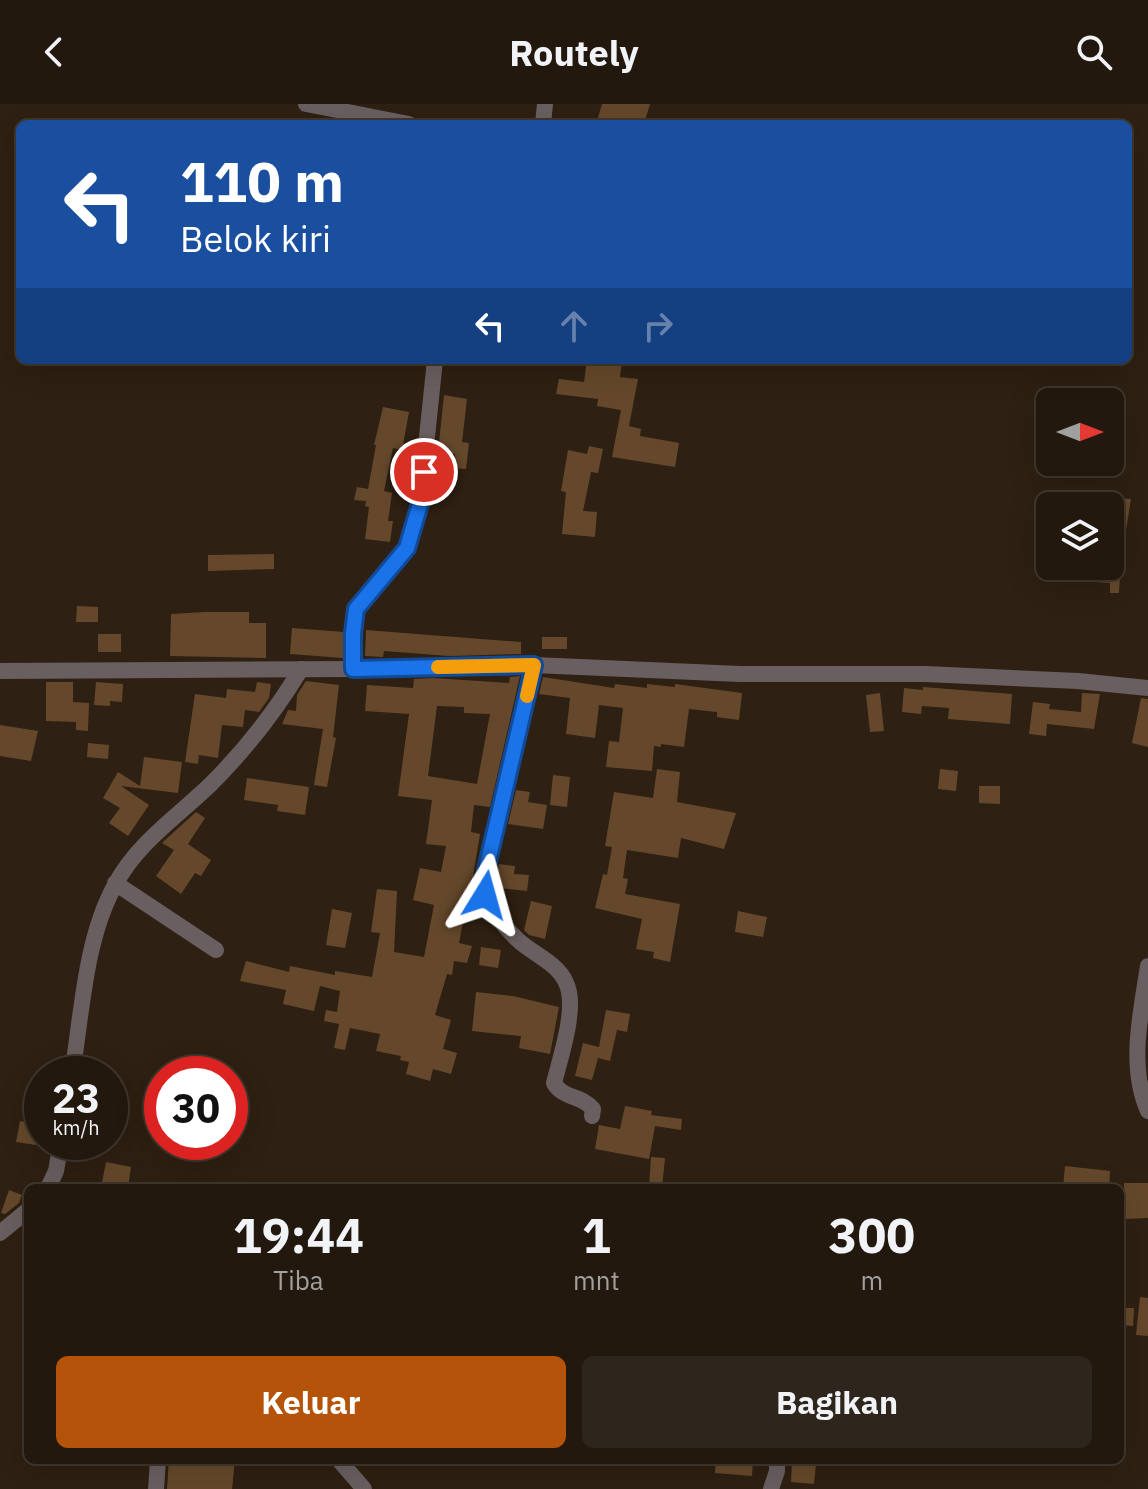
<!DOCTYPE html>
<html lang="id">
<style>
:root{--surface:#22180e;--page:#2e251c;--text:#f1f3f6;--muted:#a2a09e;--line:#3f372e;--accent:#b45309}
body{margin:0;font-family:"IBM Plex Sans",sans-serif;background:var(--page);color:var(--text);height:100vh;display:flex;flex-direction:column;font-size:30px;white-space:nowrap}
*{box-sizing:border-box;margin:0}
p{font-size:26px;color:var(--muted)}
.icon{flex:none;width:44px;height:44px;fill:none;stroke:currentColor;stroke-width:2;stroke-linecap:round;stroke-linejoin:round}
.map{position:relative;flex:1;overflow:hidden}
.drawer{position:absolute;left:24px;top:1080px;width:1100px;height:280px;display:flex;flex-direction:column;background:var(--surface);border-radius:12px;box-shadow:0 8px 32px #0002,0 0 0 2px var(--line)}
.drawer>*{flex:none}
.guide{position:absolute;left:16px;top:16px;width:1116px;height:244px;border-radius:12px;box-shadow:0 8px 32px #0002,0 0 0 2px var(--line);background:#1a4fa0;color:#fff;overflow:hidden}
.needle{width:52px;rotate:90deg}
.fabs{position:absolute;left:1036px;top:284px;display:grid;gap:16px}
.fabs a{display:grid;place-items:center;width:88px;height:88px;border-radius:12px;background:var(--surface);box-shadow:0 8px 32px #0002,0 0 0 2px var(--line);font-size:40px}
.speed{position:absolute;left:24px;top:952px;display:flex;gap:16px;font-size:40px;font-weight:700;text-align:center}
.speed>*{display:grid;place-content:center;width:104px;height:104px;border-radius:50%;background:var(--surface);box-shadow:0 8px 32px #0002,0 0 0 2px var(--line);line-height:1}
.speed small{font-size:20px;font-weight:400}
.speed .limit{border:12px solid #d22;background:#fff;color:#111}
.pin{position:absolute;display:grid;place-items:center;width:68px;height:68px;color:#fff;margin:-34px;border:4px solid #fff;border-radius:50%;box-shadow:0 2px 8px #0007}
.me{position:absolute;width:88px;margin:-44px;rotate:8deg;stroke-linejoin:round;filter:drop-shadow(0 0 6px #0008)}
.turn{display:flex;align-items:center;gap:28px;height:168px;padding:0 32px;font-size:36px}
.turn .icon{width:104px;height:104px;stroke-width:2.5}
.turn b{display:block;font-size:56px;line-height:68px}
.lanes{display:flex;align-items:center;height:76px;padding:0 32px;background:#0003;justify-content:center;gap:40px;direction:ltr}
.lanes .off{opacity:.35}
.eta{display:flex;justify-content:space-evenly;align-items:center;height:136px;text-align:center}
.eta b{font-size:48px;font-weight:800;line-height:56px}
.cta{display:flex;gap:16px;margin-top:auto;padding:16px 32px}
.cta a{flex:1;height:92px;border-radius:12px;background:var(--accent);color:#fff;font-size:32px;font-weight:800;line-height:92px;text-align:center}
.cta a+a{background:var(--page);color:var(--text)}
header{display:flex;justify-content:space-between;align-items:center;height:104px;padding:0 32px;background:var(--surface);font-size:36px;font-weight:800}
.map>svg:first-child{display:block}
.building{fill:#65482b;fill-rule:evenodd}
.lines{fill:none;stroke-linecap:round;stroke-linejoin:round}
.minor{stroke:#6a5f60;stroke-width:16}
.tertiary{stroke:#6a5f60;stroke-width:16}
.route-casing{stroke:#114b97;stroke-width:20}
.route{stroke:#1a73e8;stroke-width:14}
.slow{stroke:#f59e0b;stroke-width:14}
</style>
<header><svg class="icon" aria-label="back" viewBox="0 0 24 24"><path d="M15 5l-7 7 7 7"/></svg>Routely<svg class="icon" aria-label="search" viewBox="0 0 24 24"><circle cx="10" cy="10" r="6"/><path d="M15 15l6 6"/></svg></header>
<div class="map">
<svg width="1148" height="1385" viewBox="0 0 1148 1385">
<rect width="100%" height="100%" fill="#2e2012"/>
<g class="building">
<path d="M602,0H650L644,20H618L598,14Z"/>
<path d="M587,256H622L620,273L638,275L629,322L641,325L640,332L679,339L675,363L612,353L621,306L597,302L598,295L556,290L559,275L584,278Z"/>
<path d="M444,291L467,295L462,338L469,339L466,365L453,364L455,350L438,348Z"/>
<path d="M383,303L409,308L402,346L393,344L384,387L392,389L388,417H393L390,438L365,435L369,403L365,402L366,397L354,396L357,383L368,385L376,341H374Z"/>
<path d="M589,342L603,345L598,369L591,368L583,407L597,408L595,433L562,430L566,388L561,387L568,346L587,350Z"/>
<path d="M1110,394L1131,395L1125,432H1122L1119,489H1110V479L1096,478L1097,462H1110Z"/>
<path d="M274,450V465L208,467V451Z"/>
<path d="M77,502L98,503V518H76Z"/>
<path d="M205,508H249V519H266V554L170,552L171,510Z"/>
<path d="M292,524L344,528L343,554L290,550Z"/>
<path d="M366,526L521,538V550L449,552L384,547L383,553L365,552Z"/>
<rect x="98" y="530" width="23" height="18"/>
<rect x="542" y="533" width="25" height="12"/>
<path d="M520,572L490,703L474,701L471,728L480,730L472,779L475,793L471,809L465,808L459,839L472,842L467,859L454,857L452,871L447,870L435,911L451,916L443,945L457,949L451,970L433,965L430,977L406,970L409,958L400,956L401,952L376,947L380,930L350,924L345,946L334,944L339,920L324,917L326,906L337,908L340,887L320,882L314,907L283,900L286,886L240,877L246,857L289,868L290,862L335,871V867L372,873L380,829L371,828L377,785L397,787L394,848L424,853L434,801L413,796L420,764L441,768L446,742L426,740L432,696L398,692L409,610L365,607L367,581L413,584L414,575L433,574L509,579L510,573ZM437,602L464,603V609L490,610L477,680L428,672Z"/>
<path d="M543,573L614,584L615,580L647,584V580L675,583V580L742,589L739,616L717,613V608L689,605L684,643L661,640V643L654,642L652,667L606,663L609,637L619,638L623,604L599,601L595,634L566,630L570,594L539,590Z"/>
<path d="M306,577L339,581L333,633L336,634L327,683L314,681L323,625L282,620L288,606L296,607L297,591Z"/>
<path d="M46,578H73V598L89,599L88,627L76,626V618L46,617Z"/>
<path d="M96,578L123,580L122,598L110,597V602L94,601Z"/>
<path d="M257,578L271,580L269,594L259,608L245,606L243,623L222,621L218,654L199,651L198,660L185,658L195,590L226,594L227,585L255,588Z"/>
<path d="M923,583L1012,590L1010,620L948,615L949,604L922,602L921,610L902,608L904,584L923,586Z"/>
<path d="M880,589L884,627L870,628L866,591Z"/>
<path d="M1082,589L1100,590L1094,625L1047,620L1046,632L1029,630L1033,598L1050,600L1049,605L1081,608Z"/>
<path d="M1141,594L1148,595V643L1132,639Z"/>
<path d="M0,621L38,627L31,657L0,652Z"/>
<path d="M88,639L109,641L108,655L87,653Z"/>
<path d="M144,653L182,658L178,689L121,682L149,701L128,732L109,719L120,704L103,694L118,668L140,682Z"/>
<path d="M657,665L680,668L677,698L736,709L724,745L681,734L678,754L627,746L623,774L628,775L625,790L680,800L670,858L653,854L654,848L636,845L642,815L595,804L603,770L607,771L612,743L605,742L614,688L653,694Z"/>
<path d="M940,665L958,667L956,687L938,685Z"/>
<path d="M553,671L570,673L567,703L550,701Z"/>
<path d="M247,674L309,683L305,711L277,707L278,701L244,696Z"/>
<path d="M979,682H1000V700L979,699Z"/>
<path d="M516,686L530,688L528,698L547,701L543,725L508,720Z"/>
<path d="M196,708L205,714L188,740L211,756L201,772L195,769L181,790L156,772L174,746L162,739L164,737Z"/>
<path d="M499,760L515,762L514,770L529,771L527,787L499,784L500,774L496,773Z"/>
<path d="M531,797L552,802L545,835L529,831L524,826Z"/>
<path d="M332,805L352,809L345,844L326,841Z"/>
<path d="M738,807L767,813L763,833L735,828Z"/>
<path d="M481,843L501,846L498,864L479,861Z"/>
<path d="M476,888L513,892L559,903L550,950L519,944L521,932L472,927Z"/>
<path d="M606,906L630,910L627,928L617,926L610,957L598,954L592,976L575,972L583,939L599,943Z"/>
<path d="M625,1002L652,1007L651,1011L682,1015L681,1026L655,1022L649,1055L595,1045L599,1021L620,1025Z"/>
<path d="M20,1017L39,1021L36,1041L16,1038Z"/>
<path d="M651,1053L665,1054L662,1084H649Z"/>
<path d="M106,1058L131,1063L128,1084H101Z"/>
<path d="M1065,1062L1110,1067L1109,1084H1063Z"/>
<path d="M1124,1079H1148V1114L1125,1115Z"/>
<path d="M9,1086L22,1091L19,1099L5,1110L1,1109Z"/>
<path d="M1140,1193L1148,1194V1232L1136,1231Z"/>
<path d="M1120,1204H1134L1133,1222L1120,1221Z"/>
<path d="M169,1356H235L232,1385H167Z"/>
<path d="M716,1356H753L752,1372L715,1369Z"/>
<path d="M792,1358L816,1360L814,1380L791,1378Z"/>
</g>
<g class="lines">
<g class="minor">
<path d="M306,0L409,20"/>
<path d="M543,20L545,0"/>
<path d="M534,561L483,781C487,802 503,822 519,837C537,853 564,861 569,888C574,913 560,955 554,979C563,995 582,991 593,1005L592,1012"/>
<path d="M353,565L356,505L407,444L420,400L435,256"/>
<path d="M115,779L216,846"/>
<path d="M1148,862C1141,908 1128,962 1148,1007"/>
<path d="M72,970C82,909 85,835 115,781C137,739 178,712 211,680C246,645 275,608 301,565"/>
<path d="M48,1084L56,1067L61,1038"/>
<path d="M0,1129L28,1106"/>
<path d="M339,1356L364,1385"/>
<path d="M156,1385L158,1356"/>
<path d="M771,1385L777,1367V1356"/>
</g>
<path class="tertiary" d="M0,567L353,565L534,561L740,570H926L1078,577L1148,584"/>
</g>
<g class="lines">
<g class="route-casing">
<path id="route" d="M424,368L420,400L407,444L356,505L353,529V565L534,561L485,770L483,781L485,791"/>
</g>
<use href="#route" class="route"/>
<path class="slow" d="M438,563L534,561L527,592"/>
</g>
</svg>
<div class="fabs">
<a><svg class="needle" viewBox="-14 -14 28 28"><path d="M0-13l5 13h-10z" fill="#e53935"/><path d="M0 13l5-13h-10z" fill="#a2a09e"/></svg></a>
<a><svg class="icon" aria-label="layers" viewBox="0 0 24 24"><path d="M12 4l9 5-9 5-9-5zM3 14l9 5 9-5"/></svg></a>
</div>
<div class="speed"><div>23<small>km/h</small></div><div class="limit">30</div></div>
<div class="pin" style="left:424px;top:368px;background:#d93025"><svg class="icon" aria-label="arrive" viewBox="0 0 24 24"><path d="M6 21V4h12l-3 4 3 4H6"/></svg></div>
<svg class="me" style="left:485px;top:791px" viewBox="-20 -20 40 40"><path d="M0-17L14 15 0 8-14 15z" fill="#1a73e8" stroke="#fff" stroke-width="4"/></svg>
<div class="guide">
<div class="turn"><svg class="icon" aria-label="left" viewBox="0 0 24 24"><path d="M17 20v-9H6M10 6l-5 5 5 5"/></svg><div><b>110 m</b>Belok kiri</div></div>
<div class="lanes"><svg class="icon" aria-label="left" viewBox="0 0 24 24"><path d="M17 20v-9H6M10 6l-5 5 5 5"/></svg><svg class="icon off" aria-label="ahead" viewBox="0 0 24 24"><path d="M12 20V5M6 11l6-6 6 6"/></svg><svg class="icon off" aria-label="right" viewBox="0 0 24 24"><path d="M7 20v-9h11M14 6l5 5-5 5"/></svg></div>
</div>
<section class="drawer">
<div class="eta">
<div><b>19:44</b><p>Tiba</p></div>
<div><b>1</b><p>mnt</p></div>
<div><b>300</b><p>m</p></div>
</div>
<div class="cta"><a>Keluar</a><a>Bagikan</a></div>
</section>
</div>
